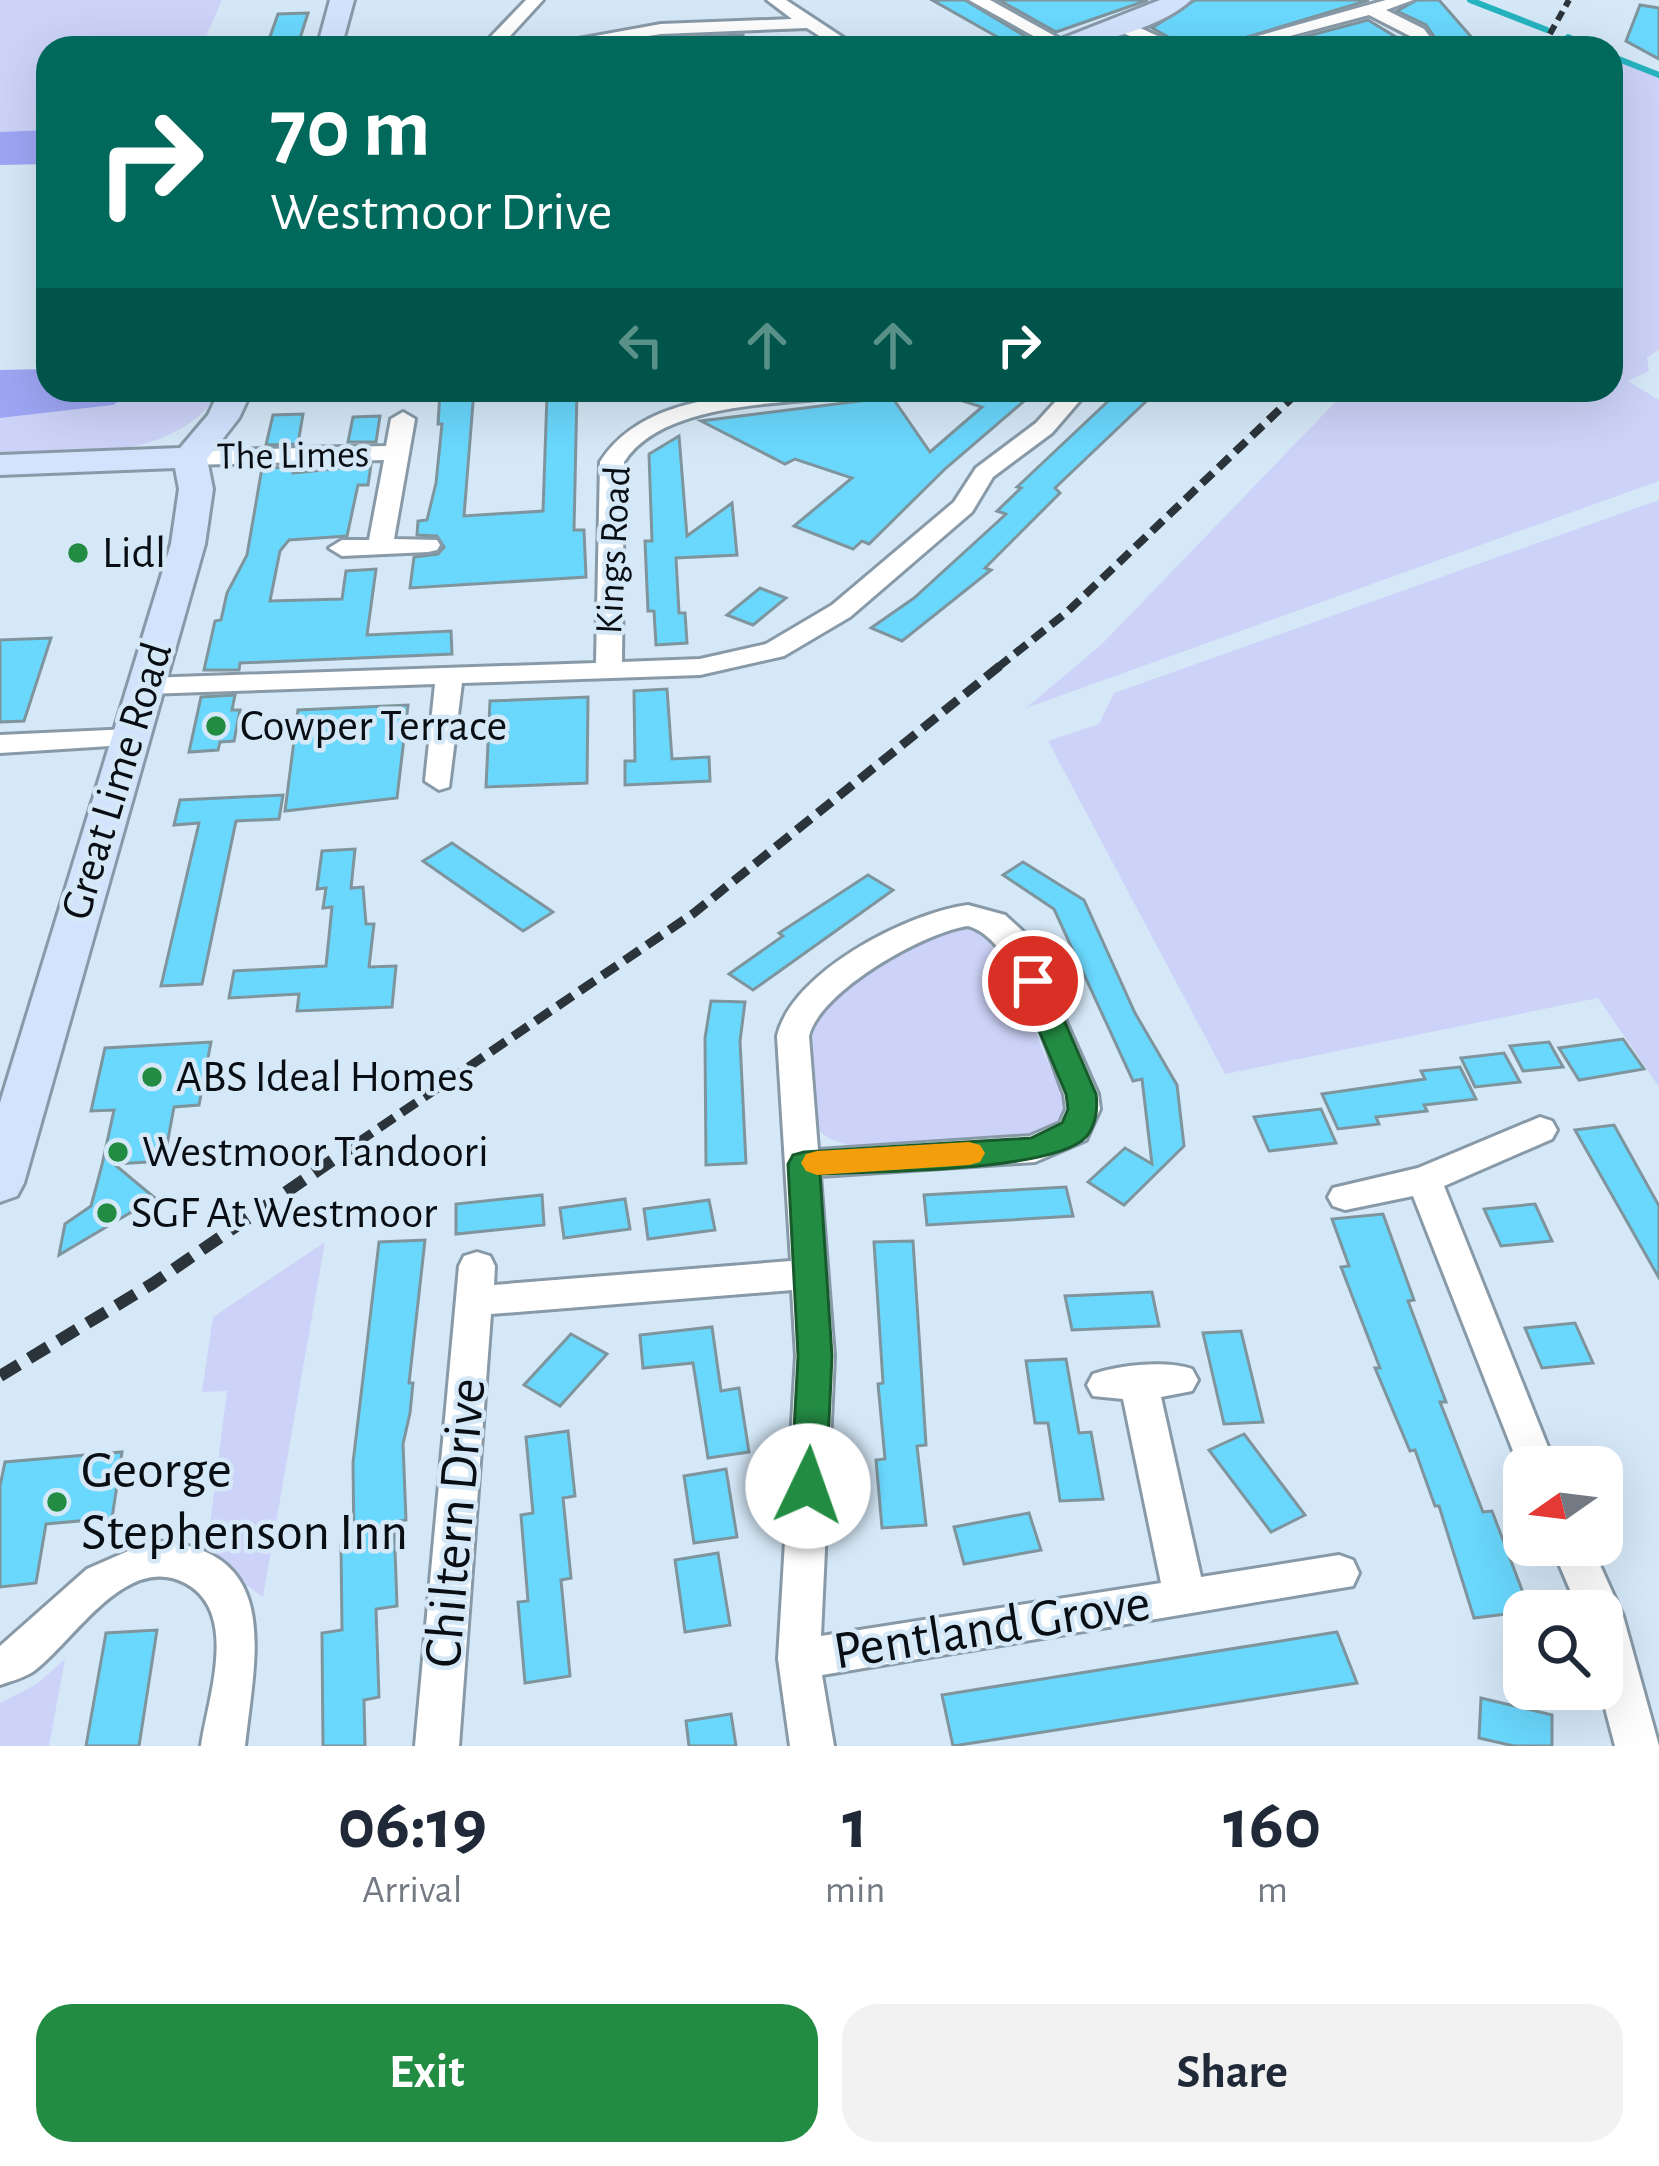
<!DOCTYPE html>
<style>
:root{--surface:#fff;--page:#f2f2f3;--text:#1f2937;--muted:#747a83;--accent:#238c43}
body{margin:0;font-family:"Alegreya Sans",sans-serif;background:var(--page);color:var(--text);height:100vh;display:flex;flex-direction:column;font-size:45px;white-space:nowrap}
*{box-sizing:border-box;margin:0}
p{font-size:39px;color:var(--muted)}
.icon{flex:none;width:66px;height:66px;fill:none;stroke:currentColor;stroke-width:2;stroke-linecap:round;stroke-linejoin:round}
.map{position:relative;height:1746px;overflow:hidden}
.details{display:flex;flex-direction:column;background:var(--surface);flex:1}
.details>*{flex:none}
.hud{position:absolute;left:36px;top:36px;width:1587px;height:366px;border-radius:36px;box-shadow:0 12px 48px #0002;background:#00695c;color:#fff;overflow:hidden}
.needle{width:78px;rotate:256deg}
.tools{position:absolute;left:1503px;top:1446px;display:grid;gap:24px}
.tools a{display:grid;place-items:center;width:120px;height:120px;border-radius:24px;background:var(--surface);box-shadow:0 12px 48px #0002;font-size:60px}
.pin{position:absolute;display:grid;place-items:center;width:102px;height:102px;color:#fff;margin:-51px;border:6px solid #fff;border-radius:50%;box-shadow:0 3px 12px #0007}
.me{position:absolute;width:132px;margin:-66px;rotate:3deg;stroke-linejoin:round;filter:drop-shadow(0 0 9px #0008)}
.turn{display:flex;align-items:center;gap:42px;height:252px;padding:0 36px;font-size:54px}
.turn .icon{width:156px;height:156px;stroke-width:2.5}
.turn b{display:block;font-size:84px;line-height:102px}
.lanes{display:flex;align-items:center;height:114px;padding:0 36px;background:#0003;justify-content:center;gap:60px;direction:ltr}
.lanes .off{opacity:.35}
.eta{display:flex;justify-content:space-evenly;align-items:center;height:204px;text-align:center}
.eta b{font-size:72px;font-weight:700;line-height:84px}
.primary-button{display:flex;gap:24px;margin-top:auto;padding:24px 36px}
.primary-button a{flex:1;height:138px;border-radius:36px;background:var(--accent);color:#fff;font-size:48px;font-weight:700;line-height:138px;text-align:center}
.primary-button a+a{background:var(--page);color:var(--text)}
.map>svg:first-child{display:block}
.green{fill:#cdd3f8}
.forest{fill:#9da6f4}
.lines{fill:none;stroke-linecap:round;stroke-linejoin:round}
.stream{stroke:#26b3c0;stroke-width:6}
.building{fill:#6ad8fd;stroke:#7e959e;stroke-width:3}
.street-casing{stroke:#889aa8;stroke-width:6}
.secondary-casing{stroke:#889aa8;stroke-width:6}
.street{fill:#fff;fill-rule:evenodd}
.secondary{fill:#d3e3fe;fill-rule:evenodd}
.rail-far3{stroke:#2c343b;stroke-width:6;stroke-dasharray:10 6;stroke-linecap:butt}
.rail-far2{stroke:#2c343b;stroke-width:8;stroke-dasharray:15 8;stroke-linecap:butt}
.rail-far1{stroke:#2c343b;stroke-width:9;stroke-dasharray:18 9;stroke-linecap:butt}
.rail{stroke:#2c343b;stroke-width:12;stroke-dasharray:22 12;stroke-linecap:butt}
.route{fill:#238c43;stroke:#175b2c;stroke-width:3}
.slow{fill:#f59e0b}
.poi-dot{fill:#238c43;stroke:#d5e8f7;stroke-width:4.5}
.labels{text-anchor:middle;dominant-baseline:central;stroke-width:9;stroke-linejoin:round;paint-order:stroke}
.far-street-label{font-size:39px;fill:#080e13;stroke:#d5e8f7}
.poi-label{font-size:45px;fill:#080e13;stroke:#d5e8f7;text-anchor:start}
.street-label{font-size:45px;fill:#080e13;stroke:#d5e8f7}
.near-poi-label{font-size:54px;fill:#080e13;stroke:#d5e8f7;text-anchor:start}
.near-street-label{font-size:54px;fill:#080e13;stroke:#d5e8f7}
</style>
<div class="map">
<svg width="1659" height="1746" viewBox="0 0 1659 1746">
<rect width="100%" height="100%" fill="#d5e8f7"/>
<g class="green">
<path d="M0,0H222L201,48H48V130L0,132Z"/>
<path d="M1611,58L1659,78V349L1647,358L1649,371L1628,381L1659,400V481L1026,708L1102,644L1347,390H1611Z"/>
<path d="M136,390H212L214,400C165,462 72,452 0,456V418L113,405Z"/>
<path d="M1659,500V1087L1598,998L1225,1074L1048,741L1099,724L1114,693Z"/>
<path d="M964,926L998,945L1064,1100C1063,1122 1054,1126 1036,1136L854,1147L830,1139L818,1130L808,1032L823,1005L936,927Z"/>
<path d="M325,1242L263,1597L206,1556L227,1391L202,1392L213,1317Z"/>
<path d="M65,1659L49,1746H0V1703L37,1684Z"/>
</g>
<g class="forest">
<path d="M48,130V164L0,165V132Z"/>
<path d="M48,369V390H136L113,405L0,418V370Z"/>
</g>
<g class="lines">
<g class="stream">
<path d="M1470,0L1547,30"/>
<path d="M1568,37L1592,48"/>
<path d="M1611,56L1659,75"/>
</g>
</g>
<g class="building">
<path d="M932,0H965L1028,38L1008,43Z"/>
<path d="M999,0H1148L1056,32Z"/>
<path d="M1195,0H1369L1211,48H1188L1152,28Z"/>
<path d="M1417,0H1439L1481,48H1442L1426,25L1397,11Z"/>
<path d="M1640,5L1659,8V59L1626,41Z"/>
<path d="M308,13L297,48H266L278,14Z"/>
<path d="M1368,20L1414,48H1262Z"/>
<path d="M743,35V42L674,48L608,47L661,38Z"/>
<path d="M474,390L464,516L543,511L547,395L577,390L574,530H584L586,577L410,588L414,557L438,554L444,547L437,536L417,535L418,521L427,520L436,483L442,424H438L440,392Z"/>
<path d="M948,390H1037L946,468L869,544L862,541L853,549L794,526L852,478L795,459L785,464L701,421L892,397L930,452L982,407L947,396Z"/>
<path d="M1120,390H1158L1055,488L1060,493L985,568L991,570L902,641L871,628L914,598L993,526L1006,514L997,511L1021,488L1017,487Z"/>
<path d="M303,414L298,444L266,445L273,415Z"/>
<path d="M380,416L376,442H348L353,417Z"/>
<path d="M679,436L687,536L732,503L737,555L676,558L679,613H685L687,643L656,645L654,611H648L645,541H652L649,454Z"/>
<path d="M371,465L368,485H358L347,536L289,540L280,551L270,601L342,599L346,571L376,569L367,635L451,631L452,654L240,663L239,670H204L215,621L221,620L227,593L247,555L262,468L294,467L293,473Z"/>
<path d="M760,588L786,598L753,625L727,615Z"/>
<path d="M51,638L24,721L0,722V640Z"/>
<path d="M667,689L672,759L709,757L710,781L625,785V761H635L634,691Z"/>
<path d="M235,695L232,710H240L234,741L220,742L218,750L189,752L201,697Z"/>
<path d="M588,697L587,783L486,787L490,701Z"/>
<path d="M408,705L397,798L285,811L298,710Z"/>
<path d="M283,795L279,819L236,821L202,984L161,986L199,823L174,825L180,800Z"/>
<path d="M452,843L497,874L553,912L523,931L423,861Z"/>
<path d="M355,849L351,888L363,887L366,924H374L369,967L396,966L392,1007L297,1011L299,994L229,998L234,971L326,966L332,907L323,908L326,888L317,889L322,851Z"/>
<path d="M1023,862L1084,900L1135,1013L1177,1085L1184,1146L1124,1205L1088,1182L1125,1148L1152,1164L1142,1079L1133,1081L1054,909L1003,875Z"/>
<path d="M868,875L893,890L753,990L729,974L783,936L779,933Z"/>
<path d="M711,1001L745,1002L740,1041L746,1163L706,1165L705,1038Z"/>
<path d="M1623,1039L1644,1069L1579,1080L1559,1048Z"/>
<path d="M211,1042L199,1105L174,1107L164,1161L114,1164L155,1198L59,1255L65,1224L91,1206L102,1165L114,1110L91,1111L105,1048Z"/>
<path d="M1549,1042L1563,1067L1523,1071L1510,1046Z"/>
<path d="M1504,1053L1520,1082L1475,1087L1461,1058Z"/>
<path d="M1460,1067L1476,1099L1424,1105L1427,1111L1376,1117L1379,1124L1338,1129L1322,1094L1425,1079L1421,1071Z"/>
<path d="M1321,1109L1336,1143L1269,1151L1254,1117Z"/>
<path d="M1614,1125L1659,1206V1278L1575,1130Z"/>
<path d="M1066,1187L1073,1216L927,1225L924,1195Z"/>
<path d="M542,1195L544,1225L456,1234V1204Z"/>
<path d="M625,1199L630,1229L564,1238L560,1208Z"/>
<path d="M709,1200L715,1230L648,1239L644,1209Z"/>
<path d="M1535,1204L1552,1241L1501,1246L1484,1209Z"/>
<path d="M1383,1214L1414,1300L1408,1301L1446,1402H1440L1483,1512L1492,1511L1530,1611L1474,1618L1439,1506H1435L1415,1450L1410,1451L1375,1368H1380L1341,1267L1349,1266L1332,1219Z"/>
<path d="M425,1240L409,1383H413L410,1413L403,1444L406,1520L394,1522L397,1606L376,1609L379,1697L364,1700L365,1746H323L322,1633L342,1630L341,1545L354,1543L353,1463L379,1242Z"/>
<path d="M913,1241L926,1445L917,1446L926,1525L882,1528L876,1460L885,1459L878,1384L883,1383L874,1242Z"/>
<path d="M1152,1292L1159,1326L1072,1330L1065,1296Z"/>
<path d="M1575,1323L1593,1363L1542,1368L1525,1328Z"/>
<path d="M712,1327L721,1391L739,1388L749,1452L708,1458L693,1363L643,1368L640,1335Z"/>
<path d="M1241,1331L1263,1422L1224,1424L1203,1333Z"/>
<path d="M571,1334L607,1354L560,1406L524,1385Z"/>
<path d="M1066,1359L1079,1433L1091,1432L1103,1499L1060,1501L1048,1423H1035L1026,1361Z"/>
<path d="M568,1431L575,1496L563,1498L571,1578L561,1580L570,1676L525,1683L518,1602L528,1601L521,1515L533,1513L526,1437Z"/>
<path d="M1244,1434L1274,1474L1305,1515L1271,1532L1209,1450Z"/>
<path d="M122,1452L112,1518L46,1524L36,1583L0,1587V1486L5,1462Z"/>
<path d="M726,1469L737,1537L694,1543L684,1476Z"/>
<path d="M1029,1513L1041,1550L964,1564L954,1527Z"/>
<path d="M718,1553L730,1625L685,1632L675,1560Z"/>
<path d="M157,1630L139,1746H86L106,1633Z"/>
<path d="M1337,1632L1357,1683L953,1746L942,1695Z"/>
<path d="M1481,1698L1552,1715V1746H1514L1479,1738Z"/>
<path d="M731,1714L736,1746H689L686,1721Z"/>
</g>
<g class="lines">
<g class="street-casing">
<g id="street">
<path d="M526,0H543L499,48H480Z"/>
<path d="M767,0H786L859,48H838L807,28L661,34L571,48H529L661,24L792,19Z"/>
<path d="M969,0H990L1071,45L1055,48Z"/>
<path d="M1386,0H1413L1386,10L1424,29L1438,48H1420L1412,37L1369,15L1244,48H1215Z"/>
<path d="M1115,22H1127L1184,48H1160L1115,30Z"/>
<path d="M779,390H851L840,397C777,404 661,403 624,462L622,662L700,659L766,644L832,605L954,502L976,468L1036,423L1066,390H1089L1052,433L993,477L972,512L850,617L784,656L700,675L462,683L449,787L439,790L425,781L435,684L146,694L132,686L146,678L596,663L600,462C638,403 714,398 779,390Z"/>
<path d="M403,412L415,419L394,539L437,540L440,545L437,550L428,552L342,556L329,548L342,540H369L384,460L190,465L178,458L190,451L386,446L391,419Z"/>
<path d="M131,729L141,732L145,738L141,744L0,753V735Z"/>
<path d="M968,905L1005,915L1028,936L1098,1094L1100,1109L1086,1140L1035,1162L820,1176L834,1356L821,1636L1161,1583L1123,1399L1093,1396L1087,1385L1093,1374C1120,1365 1165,1360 1192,1369L1198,1380L1192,1391L1161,1397L1201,1577L1339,1555L1353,1560L1359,1573L1353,1586L822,1675L834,1746H790L778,1659L796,1356L792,1290L491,1314L459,1746H415L459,1266L464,1256L477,1252L490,1256L495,1266L494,1285L791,1261L777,1036C792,972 907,913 968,905ZM968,926C1017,939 1045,1048 1064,1094L1066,1109L1060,1123L1030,1136L818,1150L809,1036C820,991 924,932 968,926Z"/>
<path d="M1540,1117L1552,1121L1557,1130L1552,1139L1444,1186L1556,1467H1524V1479L1413,1196L1345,1210L1333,1206L1328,1197L1333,1188L1418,1168Z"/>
<path d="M151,1541C284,1546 255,1654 245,1746H201C208,1697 240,1612 185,1583C126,1552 74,1641 34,1671C24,1678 11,1681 0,1685V1646L87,1569Z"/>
<path d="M1551,1545H1591L1623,1616L1659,1746H1615L1600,1689L1602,1611H1579Z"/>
</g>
</g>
<g class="secondary-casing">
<g id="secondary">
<path d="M330,0H354L341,48H317Z"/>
<path d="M1160,0H1191C1158,31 1082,48 1038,48Z"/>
<path d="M220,390H252L239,418L207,459L213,489L205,544L24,1183L17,1196L0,1202V1103L171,544L179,489L175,468L0,475V455L180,448L208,415Z"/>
</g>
</g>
<use href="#street" class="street"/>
<use href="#secondary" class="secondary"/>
<path class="rail-far3" d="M1542,48L1569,0"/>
<path class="rail-far2" d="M997,668L1067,612L1300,390"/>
<path class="rail-far1" d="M357,1143L694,913L1001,665"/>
<path class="rail" d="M0,1376L152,1284L362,1140"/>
</g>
<path class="route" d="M1033,971L1047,981L1096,1094C1098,1108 1096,1126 1086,1137C1053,1172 873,1171 820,1174L832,1356L826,1486L821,1497L808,1502L796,1497L791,1486L798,1356L788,1164L793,1155L804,1152L1031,1138L1062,1123L1068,1109L1066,1094L1018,981Z"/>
<path class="slow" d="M969,1142L980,1145L985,1153L980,1162L969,1165L817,1175L806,1171L801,1163L806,1154L817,1151Z"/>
<g class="poi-dot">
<circle cx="78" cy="553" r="12"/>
<circle cx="216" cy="726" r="12"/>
<circle cx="152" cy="1077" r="12"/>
<circle cx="118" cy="1152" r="12"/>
<circle cx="107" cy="1213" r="12"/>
<circle cx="57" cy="1502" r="12"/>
</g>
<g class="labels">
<g class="far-street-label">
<text transform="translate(293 456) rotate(-1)">The Limes</text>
<text transform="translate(614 550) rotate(-87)">Kings Road</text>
</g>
<g class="poi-label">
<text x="102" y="553">Lidl</text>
<text x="240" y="726">Cowper Terrace</text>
<text x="176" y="1077">ABS Ideal Homes</text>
<text x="142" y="1152">Westmoor Tandoori</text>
<text x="131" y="1213">SGF At Westmoor</text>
</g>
<g class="street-label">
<text transform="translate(117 781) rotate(-73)">Great Lime Road</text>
</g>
<g class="near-poi-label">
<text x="81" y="1471">George<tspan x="81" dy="62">Stephenson Inn</tspan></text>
</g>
<g class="near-street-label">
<text transform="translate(456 1523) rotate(-85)">Chiltern Drive</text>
<text transform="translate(992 1628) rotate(-9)">Pentland Grove</text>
</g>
</g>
</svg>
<div class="tools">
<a><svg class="needle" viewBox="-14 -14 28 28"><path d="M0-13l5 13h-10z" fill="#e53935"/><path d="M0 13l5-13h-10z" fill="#747a83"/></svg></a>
<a><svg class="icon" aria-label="search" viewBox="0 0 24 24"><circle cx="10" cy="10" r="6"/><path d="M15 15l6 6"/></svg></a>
</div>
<div class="pin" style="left:1033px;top:981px;background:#d93025"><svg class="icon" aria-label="arrive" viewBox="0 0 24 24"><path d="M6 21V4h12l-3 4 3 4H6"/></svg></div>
<svg class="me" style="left:808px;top:1486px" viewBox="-20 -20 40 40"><circle r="19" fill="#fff"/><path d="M0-13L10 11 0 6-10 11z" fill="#238c43"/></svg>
<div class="hud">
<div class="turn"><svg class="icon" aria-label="right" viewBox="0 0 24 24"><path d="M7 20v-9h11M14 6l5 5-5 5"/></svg><div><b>70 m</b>Westmoor Drive</div></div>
<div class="lanes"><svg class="icon off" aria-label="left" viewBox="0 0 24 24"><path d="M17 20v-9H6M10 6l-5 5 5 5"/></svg><svg class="icon off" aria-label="ahead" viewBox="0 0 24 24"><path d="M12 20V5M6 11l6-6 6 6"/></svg><svg class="icon off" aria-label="ahead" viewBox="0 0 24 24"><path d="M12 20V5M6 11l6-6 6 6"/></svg><svg class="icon" aria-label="right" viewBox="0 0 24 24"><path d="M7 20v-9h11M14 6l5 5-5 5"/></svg></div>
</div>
</div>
<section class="details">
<div class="eta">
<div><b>06:19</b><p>Arrival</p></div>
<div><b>1</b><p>min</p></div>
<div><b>160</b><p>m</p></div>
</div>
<div class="primary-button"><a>Exit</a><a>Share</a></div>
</section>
